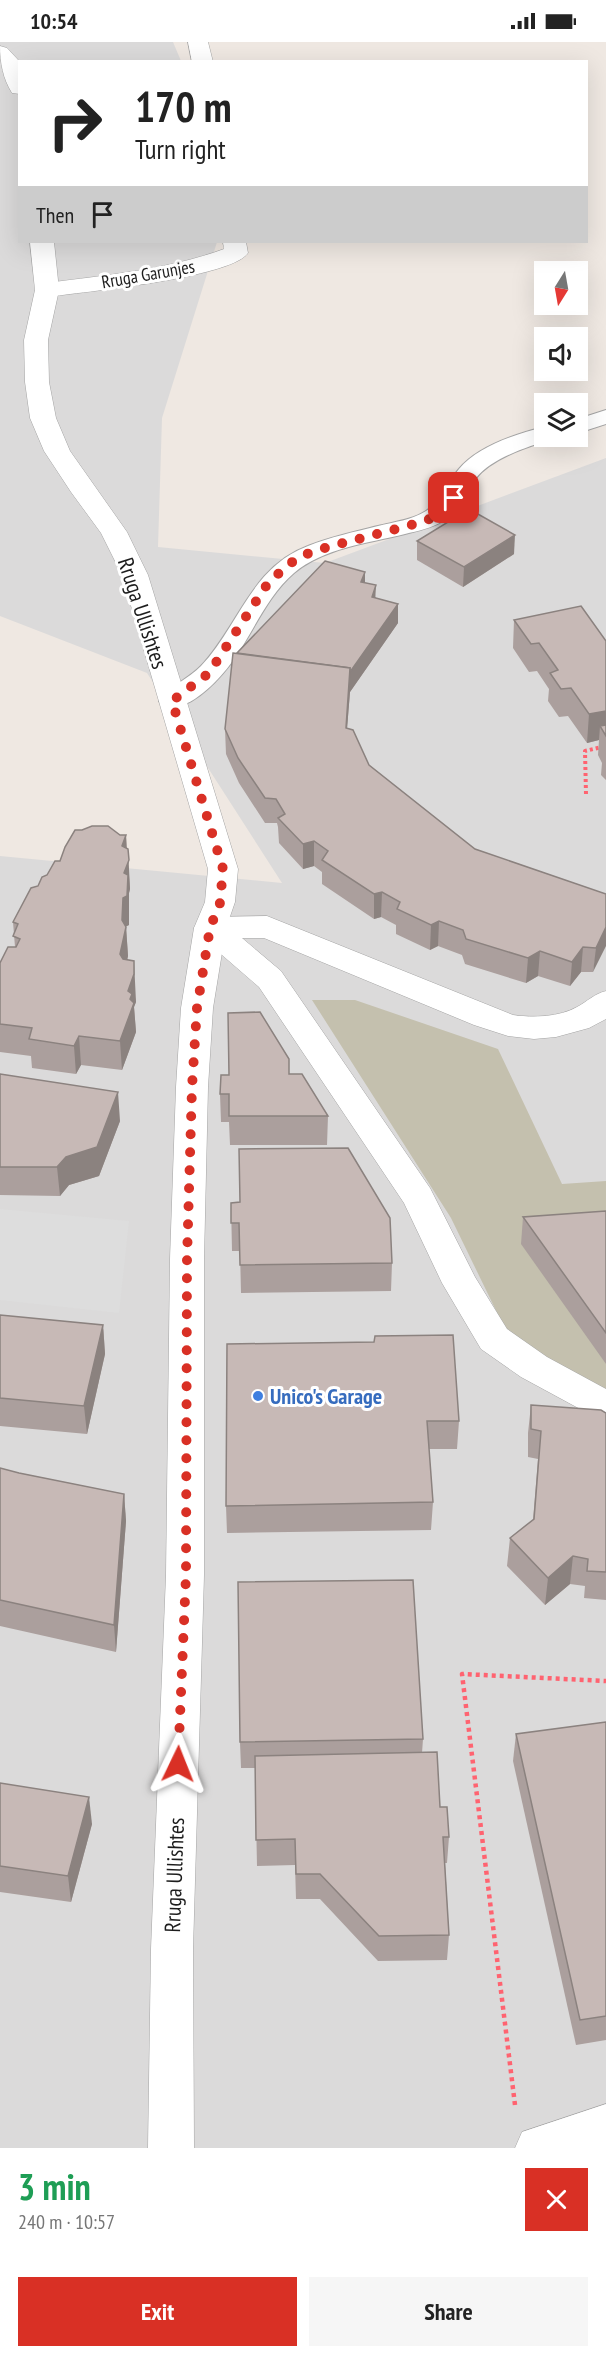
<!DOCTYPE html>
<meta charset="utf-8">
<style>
:root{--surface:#fff;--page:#f6f6f6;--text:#222;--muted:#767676;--accent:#d93025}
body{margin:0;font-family:"PT Sans Narrow",sans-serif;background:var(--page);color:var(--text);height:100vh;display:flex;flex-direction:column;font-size:22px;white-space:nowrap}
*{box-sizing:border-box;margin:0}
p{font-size:20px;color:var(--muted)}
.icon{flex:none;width:33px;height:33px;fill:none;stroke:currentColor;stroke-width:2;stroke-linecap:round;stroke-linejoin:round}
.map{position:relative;height:2106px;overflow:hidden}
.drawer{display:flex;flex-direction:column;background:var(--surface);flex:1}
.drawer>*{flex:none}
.banner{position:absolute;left:18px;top:18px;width:570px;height:183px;border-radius:0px;box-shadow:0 6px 24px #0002;background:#fff;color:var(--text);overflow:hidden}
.needle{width:39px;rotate:191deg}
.controls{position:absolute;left:534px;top:219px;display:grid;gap:12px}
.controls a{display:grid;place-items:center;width:54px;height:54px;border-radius:0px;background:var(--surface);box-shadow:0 6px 24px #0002;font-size:30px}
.pin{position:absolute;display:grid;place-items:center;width:51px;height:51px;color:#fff;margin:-26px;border-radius:12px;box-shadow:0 3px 9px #0006}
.me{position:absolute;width:66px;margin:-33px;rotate:2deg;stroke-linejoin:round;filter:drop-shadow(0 0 4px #0008)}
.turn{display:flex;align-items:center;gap:21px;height:126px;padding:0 18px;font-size:27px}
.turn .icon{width:78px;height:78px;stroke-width:2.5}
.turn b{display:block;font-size:42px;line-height:51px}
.then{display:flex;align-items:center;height:57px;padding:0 18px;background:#0003;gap:12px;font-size:22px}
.round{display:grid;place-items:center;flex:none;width:63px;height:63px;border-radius:0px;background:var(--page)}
.headline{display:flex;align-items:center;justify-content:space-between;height:102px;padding:0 18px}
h1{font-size:36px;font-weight:800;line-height:45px;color:#1e9e55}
.action{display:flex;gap:12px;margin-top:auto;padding:12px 18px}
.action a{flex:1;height:69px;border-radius:0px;background:var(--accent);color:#fff;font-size:24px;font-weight:800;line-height:69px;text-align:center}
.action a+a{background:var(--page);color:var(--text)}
.status{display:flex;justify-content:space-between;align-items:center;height:42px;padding:0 30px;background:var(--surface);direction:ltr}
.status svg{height:16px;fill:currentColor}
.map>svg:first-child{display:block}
.residential{fill:#dbdada}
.construction{fill:#c4c0ae}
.parking{fill:#ddd}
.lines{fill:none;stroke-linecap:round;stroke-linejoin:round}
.service-casing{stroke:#a4a4a4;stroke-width:2}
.minor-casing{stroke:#a4a4a4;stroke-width:1}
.tertiary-casing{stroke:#a4a4a4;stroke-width:1}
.path-far1{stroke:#ff6370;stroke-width:4;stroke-dasharray:3 3;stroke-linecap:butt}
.path{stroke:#ff6370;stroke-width:4.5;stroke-dasharray:4 4;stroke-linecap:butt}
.service{fill:#fff;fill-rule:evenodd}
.minor{fill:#fff;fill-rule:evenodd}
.tertiary{fill:#fff;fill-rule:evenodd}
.wall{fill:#ab9f9d}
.shaded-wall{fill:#8b827f}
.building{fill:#c7b9b6;stroke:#8b827f;stroke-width:1.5}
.route{stroke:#d93025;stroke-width:10;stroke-dasharray:0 18}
.shop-dot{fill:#3f7fe0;stroke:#fff;stroke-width:2}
.labels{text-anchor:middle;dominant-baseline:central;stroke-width:6;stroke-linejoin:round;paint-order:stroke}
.far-street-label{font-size:18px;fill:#1d1d1d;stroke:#fff}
.street-label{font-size:22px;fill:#1d1d1d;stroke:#fff}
.shop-label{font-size:22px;font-weight:bold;fill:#366cbe;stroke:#fff;text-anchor:start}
</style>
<div class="status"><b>10:54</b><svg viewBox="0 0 49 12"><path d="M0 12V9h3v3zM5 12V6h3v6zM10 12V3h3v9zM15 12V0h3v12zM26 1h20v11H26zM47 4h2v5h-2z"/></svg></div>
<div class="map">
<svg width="606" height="2106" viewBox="0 0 606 2106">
<rect width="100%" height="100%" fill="#efe8e2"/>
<path class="residential" d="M0,0H173L181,19L20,20V200H217L162,376L158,505L325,521L606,416V2106H0V814L282,841L147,631L0,574Z"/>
<path class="construction" d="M312,958H355L498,1007L562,1142L606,1139V1364L566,1343L504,1285L451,1176Z"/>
<path class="parking" d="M0,1167L129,1179L119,1271L0,1258Z"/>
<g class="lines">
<g class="service-casing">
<g id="service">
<path d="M606,368V382L578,391V377Z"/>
<path d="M544,385V394H554L552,397C528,405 493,415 476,436C463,454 466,465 443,479C432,486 418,489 405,492C369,501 323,506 294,531C265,556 252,594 229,624C215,642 187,671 163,665L159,659C169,644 189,637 201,624C239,584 251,525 308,504C330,495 354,490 378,484C394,480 412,478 426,469C445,457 445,443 459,427C478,404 516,392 544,385Z"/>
</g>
</g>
<g class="minor-casing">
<g id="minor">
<path d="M188,0H208L213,20H192Z"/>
<path d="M223,200H246L248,211C231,236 81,250 47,255L39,253L35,248L39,243L47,241C107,233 167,228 224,207Z"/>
<path d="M267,874L513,973C534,976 559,975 577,965C588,959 594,952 606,949V977L589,986L556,995L534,997L508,994L474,983L264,896H242L281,929L430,1146L475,1235L507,1287L547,1315L606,1347V1379L593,1374L521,1335L481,1307L442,1241L404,1161L259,945L199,893L194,886L199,879L210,875Z"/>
<path d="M606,2062V2106H515L522,2090Z"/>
</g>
</g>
<g class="tertiary-casing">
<g id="tertiary">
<path d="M0,4L7,6L20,20V52L12,51C3,37 0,20 0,4Z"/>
<path d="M30,200H54L59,248L48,298L49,340L56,376L70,409L127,490L148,533L238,827L235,860L226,886L213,966L208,1045L204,1217V1533L193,1907L194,2106H148L151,1907L166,1533L170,1217L176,1045L181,966L194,886L205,860L208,827L122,533L101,491L71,450L44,409L30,376L25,340L24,298L35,248Z"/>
</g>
</g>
<path class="path-far1" d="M586,752L585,709L606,704"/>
<path class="path" d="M515,2063L462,1632L606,1639"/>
<use href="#service" class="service"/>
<use href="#minor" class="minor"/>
<use href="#tertiary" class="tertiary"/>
</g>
<g class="wall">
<path d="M417,499L514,512L463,545L417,518Z"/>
<path d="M365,530V541L376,556L398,562V581L350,650L347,687L369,723L475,807L606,852L593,930H581L570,944L538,934L526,941L465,922L462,913L438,904L430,908L396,892V883L381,875L374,877L322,842V830L314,824L303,827L279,801L278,785L277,781H265L239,741L226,712L225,687L237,611Z"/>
<path d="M514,578L606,599V738L601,733L602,721L598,713L599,698L587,701L568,674L559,675L548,659L549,647L537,629L529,630L513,606Z"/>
<path d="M120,793H126L130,847L129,851V883L126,884L128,914L127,918L136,960L134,965L136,990L122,1028L81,1023L76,1032L32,1026L31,1014L0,1010V921L15,905L13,880L38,844L60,819Z"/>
<path d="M0,1032L120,1079L99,1134L69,1143L60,1154L0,1153Z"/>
<path d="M289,1032L328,1074L327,1103H230L229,1080H221L220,1052Z"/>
<path d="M231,1161L392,1221L391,1249L241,1251L240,1209H232Z"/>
<path d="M606,1169V1322L521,1202L523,1175Z"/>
<path d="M0,1273L103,1283L105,1312L87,1392L0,1384Z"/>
<path d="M227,1302L459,1379L457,1407H429L433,1460L431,1488L227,1491L226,1464Z"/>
<path d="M531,1363L606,1371V1558L584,1556L585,1544L570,1542L545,1563L507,1524L510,1496L533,1478L538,1417L528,1415V1391Z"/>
<path d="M0,1426L19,1431L124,1452L126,1479L116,1610L0,1584Z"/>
<path d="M606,1680V1998L576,2003L513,1719L516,1692Z"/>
<path d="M423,1697L422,1711L440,1765L449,1795L447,1821H445L449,1893L447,1918L378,1919L320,1857H296L295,1823L257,1824L255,1726H241L240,1700Z"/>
<path d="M0,1741L92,1782L71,1860L0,1850Z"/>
</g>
<g class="shaded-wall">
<path d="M515,493L514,512L463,545L464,525Z"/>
<path d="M365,530V550L361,540Z"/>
<path d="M376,543L375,562L372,555Z"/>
<path d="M398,562V581L350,650L345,711L346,686L350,626Z"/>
<path d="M606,669V694L600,684L599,698L587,701L589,672Z"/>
<path d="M126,793L127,822L128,807L130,847L129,851V883L125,885H126L128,914L122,941L120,912L122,878V804Z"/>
<path d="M314,799V824L303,827V802Z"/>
<path d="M382,850L381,875L374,877V852Z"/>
<path d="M439,879L438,904L430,908L431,883Z"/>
<path d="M606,885V904L593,930L596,906Z"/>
<path d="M583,905L581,930L570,944L572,920Z"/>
<path d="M540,909L538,934L526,941L528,916Z"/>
<path d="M134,919L136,960L134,965L136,990L122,1028L120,999Z"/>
<path d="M79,994L81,1023L76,1032L74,1004Z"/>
<path d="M118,1050L120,1079L99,1134L69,1143L60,1154L57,1125Z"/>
<path d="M103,1283L105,1312L87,1392L84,1364Z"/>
<path d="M124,1452L126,1479L116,1610L114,1583Z"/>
<path d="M573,1514L570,1542L545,1563L548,1536Z"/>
<path d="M89,1755L92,1782L71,1860L68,1834Z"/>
</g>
<g class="building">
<path d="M469,467L515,493L464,525L417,499Z"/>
<path d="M325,519L365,530L361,540L376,543L372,555L398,562L350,630V626L237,611Z"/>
<path d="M581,564L606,599V669L589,672L571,646L561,647L550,631L558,628L539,601L531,602L514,578Z"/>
<path d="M233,611L350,626L346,686L353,688L369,723L475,807L606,852V885L596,906L583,905L572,920L540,909L528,916L466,897L463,888L439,879L431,883L397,867L400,860L382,850L374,852L322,818L328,809L314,799L303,802L278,776L285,772L276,757L265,756L238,716L225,687Z"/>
<path d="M606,683V694L600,684Z"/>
<path d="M92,784H108L120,793H126L122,804L128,807L129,818L124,831L128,833L127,854L123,856L122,878L126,885L120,912L123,917L134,919V932L128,949L132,952L130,957L134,961L120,999L79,994L74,1004L29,997L32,986L0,982V921L8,905H16L20,897L13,894L18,882L13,880L31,846L38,844L42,835L47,833L55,819H60L65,805L75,788H82Z"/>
<path d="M260,970L289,1017V1032H302L328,1074H229V1052H220L221,1033H229L228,971Z"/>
<path d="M0,1032L118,1050L97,1105L66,1115L57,1125H0Z"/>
<path d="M348,1106L390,1176L392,1221L240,1223L239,1181H231V1161L240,1160L239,1107Z"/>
<path d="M606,1169V1291L523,1175Z"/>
<path d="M0,1273L103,1283L84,1364L0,1356Z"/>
<path d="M453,1293L459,1379H427L433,1460L226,1464L227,1302L374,1300L375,1294Z"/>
<path d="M531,1363L601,1368L606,1371V1530L587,1529L588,1517L573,1514L548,1536L510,1496L534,1477L541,1389L531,1387Z"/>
<path d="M0,1426L19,1431L124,1452L114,1583L0,1558Z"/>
<path d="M413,1538L423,1697L240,1700L238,1540Z"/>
<path d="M606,1680V1974L580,1978L516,1692Z"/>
<path d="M437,1710L440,1765H447L449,1795H443L449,1893L379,1894L320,1832H296L295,1797L256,1798L255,1714Z"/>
<path d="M0,1741L89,1755L68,1834L0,1824Z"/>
</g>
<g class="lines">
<path class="route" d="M178,1722L186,1533L187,1217L192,1045L197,966L210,886L220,861L223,827L172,659L209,631L268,541L288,523L301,514L321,507L426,479L441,470L454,456"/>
</g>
<circle class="shop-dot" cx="258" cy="1354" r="6"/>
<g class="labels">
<g class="far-street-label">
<text transform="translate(148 232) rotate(-10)">Rruga Garunjes</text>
</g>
<g class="street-label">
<text transform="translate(143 571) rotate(72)">Rruga Ullishtes</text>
<text transform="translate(174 1833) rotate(-88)">Rruga Ullishtes</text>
</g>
<g class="shop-label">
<text x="270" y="1354">Unico's Garage</text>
</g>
</g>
</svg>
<div class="controls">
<a><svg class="needle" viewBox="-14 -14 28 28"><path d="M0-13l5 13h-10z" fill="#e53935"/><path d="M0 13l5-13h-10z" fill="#767676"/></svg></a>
<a><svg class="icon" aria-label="sound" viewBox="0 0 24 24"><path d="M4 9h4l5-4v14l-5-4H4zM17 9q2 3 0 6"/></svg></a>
<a><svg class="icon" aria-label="layers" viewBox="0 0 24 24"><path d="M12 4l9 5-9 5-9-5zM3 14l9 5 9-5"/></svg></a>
</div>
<div class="pin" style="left:454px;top:456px;background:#d93025"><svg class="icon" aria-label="arrive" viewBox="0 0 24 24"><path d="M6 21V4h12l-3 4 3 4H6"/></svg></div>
<svg class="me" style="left:178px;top:1722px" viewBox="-20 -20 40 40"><path d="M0-17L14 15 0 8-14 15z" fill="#d93025" stroke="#fff" stroke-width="4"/></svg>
<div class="banner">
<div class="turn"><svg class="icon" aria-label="right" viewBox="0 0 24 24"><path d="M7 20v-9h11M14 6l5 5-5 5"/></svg><div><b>170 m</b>Turn right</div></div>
<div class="then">Then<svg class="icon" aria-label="arrive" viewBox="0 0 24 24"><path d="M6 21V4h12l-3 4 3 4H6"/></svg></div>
</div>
</div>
<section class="drawer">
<div class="headline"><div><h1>3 min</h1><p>240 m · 10:57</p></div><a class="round" style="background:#d93025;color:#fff"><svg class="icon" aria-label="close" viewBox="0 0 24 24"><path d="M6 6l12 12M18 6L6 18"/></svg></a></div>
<div class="action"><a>Exit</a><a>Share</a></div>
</section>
